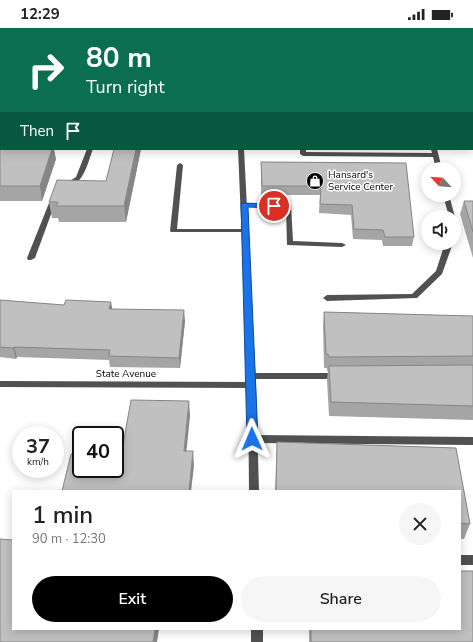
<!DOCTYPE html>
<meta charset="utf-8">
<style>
:root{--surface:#fff;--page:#f6f6f6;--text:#222;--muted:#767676;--accent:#000}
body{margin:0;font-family:"Nunito Sans",sans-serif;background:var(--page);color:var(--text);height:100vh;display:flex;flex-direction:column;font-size:15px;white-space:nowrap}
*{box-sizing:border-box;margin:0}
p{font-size:13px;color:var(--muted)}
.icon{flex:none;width:22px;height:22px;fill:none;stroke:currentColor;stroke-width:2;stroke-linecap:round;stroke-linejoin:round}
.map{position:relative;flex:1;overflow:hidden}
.details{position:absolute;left:12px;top:462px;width:449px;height:140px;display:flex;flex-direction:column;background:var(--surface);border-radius:0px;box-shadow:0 2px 10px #0003}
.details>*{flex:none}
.top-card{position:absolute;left:0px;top:0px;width:473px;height:122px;box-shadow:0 2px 10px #0003;background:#0b6e4f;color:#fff;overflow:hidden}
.needle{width:26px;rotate:296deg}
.controls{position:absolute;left:421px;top:134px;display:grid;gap:8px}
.controls a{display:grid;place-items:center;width:40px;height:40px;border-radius:50%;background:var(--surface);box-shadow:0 2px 10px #0003;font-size:20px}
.speed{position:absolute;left:12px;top:398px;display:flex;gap:8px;font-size:20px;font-weight:700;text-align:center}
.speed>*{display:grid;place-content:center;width:52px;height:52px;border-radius:50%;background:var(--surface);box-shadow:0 2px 10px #0003;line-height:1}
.speed small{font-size:10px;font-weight:400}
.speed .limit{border:2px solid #111;border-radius:6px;background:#fff;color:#111}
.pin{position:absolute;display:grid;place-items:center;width:34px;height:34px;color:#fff;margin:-17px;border:2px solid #fff;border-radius:50%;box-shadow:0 1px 4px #0007}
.me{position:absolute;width:44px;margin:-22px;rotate:359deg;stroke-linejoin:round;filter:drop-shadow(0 0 3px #0008)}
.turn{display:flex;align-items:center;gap:14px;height:84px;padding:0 20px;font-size:18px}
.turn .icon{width:52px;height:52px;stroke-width:2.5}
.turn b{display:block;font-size:28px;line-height:34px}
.then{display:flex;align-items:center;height:38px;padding:0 20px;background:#0003;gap:8px;font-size:15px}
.round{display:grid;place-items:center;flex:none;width:42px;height:42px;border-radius:21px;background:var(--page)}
.headline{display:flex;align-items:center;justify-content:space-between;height:68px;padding:0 20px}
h1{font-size:24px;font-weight:600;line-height:30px}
.primary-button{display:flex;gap:8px;margin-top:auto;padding:8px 20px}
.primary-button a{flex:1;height:46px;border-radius:24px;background:var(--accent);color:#fff;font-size:16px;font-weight:600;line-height:46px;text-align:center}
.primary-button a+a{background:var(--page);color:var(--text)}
.status{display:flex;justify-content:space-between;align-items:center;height:28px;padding:0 20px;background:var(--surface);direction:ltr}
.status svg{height:11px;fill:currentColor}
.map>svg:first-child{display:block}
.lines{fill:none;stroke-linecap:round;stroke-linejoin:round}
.service{fill:#515151;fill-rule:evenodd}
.minor{fill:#515151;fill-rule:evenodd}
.tertiary{fill:#515151;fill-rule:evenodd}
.primary{fill:#000;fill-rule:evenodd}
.wall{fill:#a5a5a5}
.shaded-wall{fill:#868686}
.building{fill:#c0c0c0;stroke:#868686}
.route{fill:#1a73e8;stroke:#114b97}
.labels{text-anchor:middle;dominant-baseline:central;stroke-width:3;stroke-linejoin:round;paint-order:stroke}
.poi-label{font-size:10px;fill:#000;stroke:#fff;text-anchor:start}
.street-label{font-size:10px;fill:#000;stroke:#fff}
</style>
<div class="status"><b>12:29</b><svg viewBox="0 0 49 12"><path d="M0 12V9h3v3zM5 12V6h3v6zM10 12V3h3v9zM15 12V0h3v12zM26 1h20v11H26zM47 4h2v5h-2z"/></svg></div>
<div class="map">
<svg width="473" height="614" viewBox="0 0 473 614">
<rect width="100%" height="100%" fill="#fff"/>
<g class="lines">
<g class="service">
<rect x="294" y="0" width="4" height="1"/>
<rect x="377" y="0" width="5" height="1"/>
<path d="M1,65V69L0,70V66Z"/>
<path d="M87,121H93C88,134 83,160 65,158V156L76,149Z"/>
<path d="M300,121H306V124L432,125L431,121H437L442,141H436L433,129L303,128L300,126Z"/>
<path d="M180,135L183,137L177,201H245L247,202L248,203L247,204H171L170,203L177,137Z"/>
<path d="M443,167H449L455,189L454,190V189H449Z"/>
<path d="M54,168L57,170L35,230L31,232H28L27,230L51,170Z"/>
<path d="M244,175L291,177L293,213L342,215L346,217L342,219L287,217L286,180L242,178L241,177Z"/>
<path d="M454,193L457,195V201L454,203Z"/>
<path d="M445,215H453L442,246L417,270L327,273L323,270L327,267L412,266L436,243Z"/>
<path d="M251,345H338L341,346L342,348L341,350L338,351H251L248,350L247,348L248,346Z"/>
<rect x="460" y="527" width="13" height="10"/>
</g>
<g class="minor">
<path d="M0,353L252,354L255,355L256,357L255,359L252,360L0,359Z"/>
<path d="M253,407L473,409V417L253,415L250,414L248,411L250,408Z"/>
</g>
<g class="tertiary">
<rect x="241" y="0" width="4" height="1"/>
<path d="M238,121H244L256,357L259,463H249L248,357Z"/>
<rect x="251" y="601" width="12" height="13"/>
</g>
<g class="primary">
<rect x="0" y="84" width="1" height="4"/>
<rect x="472" y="87" width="1" height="4"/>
<rect x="472" y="109" width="1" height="4"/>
</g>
</g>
<g class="wall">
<path d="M1,16V61H0V18Z"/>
<path d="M0,105L1,121L56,131L42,173H0Z"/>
<path d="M114,121H141L126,194H59L58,190H52L49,174L106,153Z"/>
<path d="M261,134L406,135L414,209L412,218H383L382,212L353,211L351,187L319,185L320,167H261Z"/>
<path d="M464,173H473V230L460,186Z"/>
<path d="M0,272L112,281L185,293L180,340L110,339L109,332L17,329L16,331L0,329Z"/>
<path d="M324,284L473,288V392L329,388L327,352L328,343H327V340H324L323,298Z"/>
<path d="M277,414L456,420L470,496L464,511H460V463H275Z"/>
<path d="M309,601H460L473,614H309Z"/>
</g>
<g class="shaded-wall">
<path d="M52,121H54L56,131L42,173L40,158Z"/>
<path d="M136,121H141L126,194L124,178Z"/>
<path d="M111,274L113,284L109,281Z"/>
<path d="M184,282L185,293L180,340L179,330Z"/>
<path d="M14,319L17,329L16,331L13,320Z"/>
<path d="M189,373L190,388L185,438L184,423Z"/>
<path d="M193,423L194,438L191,463H189Z"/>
<path d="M155,601H159L157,614H153Z"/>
</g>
<g class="building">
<path d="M10,0H190V1H9Z"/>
<rect x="311" y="0" width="40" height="1"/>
<path d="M1,16V47H0V18Z"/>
<path d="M0,105H1V111L0,113Z"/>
<path d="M0,116H1V121H52L40,158H0Z"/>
<path d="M114,121H136L124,178H56L58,174H49L57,152L106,153Z"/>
<path d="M261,134L406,135L414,209H385L383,202L354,201L352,177L320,176L321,158H262Z"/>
<path d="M464,173H473V204Z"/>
<path d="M0,272L64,277L66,272L111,274L109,281L184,282L179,330L109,328L110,322L14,319L13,320L0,319Z"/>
<path d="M324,284L473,288V328L329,329L328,326H326Z"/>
<path d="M473,337V378L331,374L329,338Z"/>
<path d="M131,372L189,373L184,423H193L189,463H62L71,426L81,427V441H115V427L121,428Z"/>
<path d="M277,414L456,420L470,496L460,495V463H276Z"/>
<path d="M0,511L13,512V601H155L153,614H0Z"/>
<path d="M460,543H473V614H311V601H460Z"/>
</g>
<path class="route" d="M241,175L274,176L278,178L274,180L248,179L258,411L256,414H249L247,411Z"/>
<defs>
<g id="shop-disc" transform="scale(0.9)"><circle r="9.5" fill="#000" stroke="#fff"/><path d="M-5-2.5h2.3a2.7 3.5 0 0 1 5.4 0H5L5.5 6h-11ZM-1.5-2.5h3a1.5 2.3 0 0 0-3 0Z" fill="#fff"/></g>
</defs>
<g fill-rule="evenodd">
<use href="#shop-disc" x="315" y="153"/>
</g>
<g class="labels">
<g class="poi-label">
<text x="328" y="147">Hansard's<tspan x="328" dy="12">Service Center</tspan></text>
</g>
<g class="street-label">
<text x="126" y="346">State Avenue</text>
</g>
</g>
</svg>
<div class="controls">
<a><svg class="needle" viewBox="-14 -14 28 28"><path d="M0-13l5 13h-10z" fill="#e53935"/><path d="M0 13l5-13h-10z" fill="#767676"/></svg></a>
<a><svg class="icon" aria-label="sound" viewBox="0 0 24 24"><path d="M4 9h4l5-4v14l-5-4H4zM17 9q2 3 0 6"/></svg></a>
</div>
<div class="speed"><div>37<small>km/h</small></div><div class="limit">40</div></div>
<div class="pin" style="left:274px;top:178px;background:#d93025"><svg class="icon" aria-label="arrive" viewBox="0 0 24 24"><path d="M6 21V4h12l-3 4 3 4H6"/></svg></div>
<svg class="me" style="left:252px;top:411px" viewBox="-20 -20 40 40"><path d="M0-17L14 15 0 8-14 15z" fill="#1a73e8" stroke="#fff" stroke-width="4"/></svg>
<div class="top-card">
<div class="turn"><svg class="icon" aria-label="right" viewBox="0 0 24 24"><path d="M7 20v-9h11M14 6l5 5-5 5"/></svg><div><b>80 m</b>Turn right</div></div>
<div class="then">Then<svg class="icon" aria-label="arrive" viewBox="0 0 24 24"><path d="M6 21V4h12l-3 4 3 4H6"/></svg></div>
</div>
<section class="details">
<div class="headline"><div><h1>1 min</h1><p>90 m · 12:30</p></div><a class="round"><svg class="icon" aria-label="close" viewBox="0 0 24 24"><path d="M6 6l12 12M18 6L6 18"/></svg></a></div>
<div class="primary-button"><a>Exit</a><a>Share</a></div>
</section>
</div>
